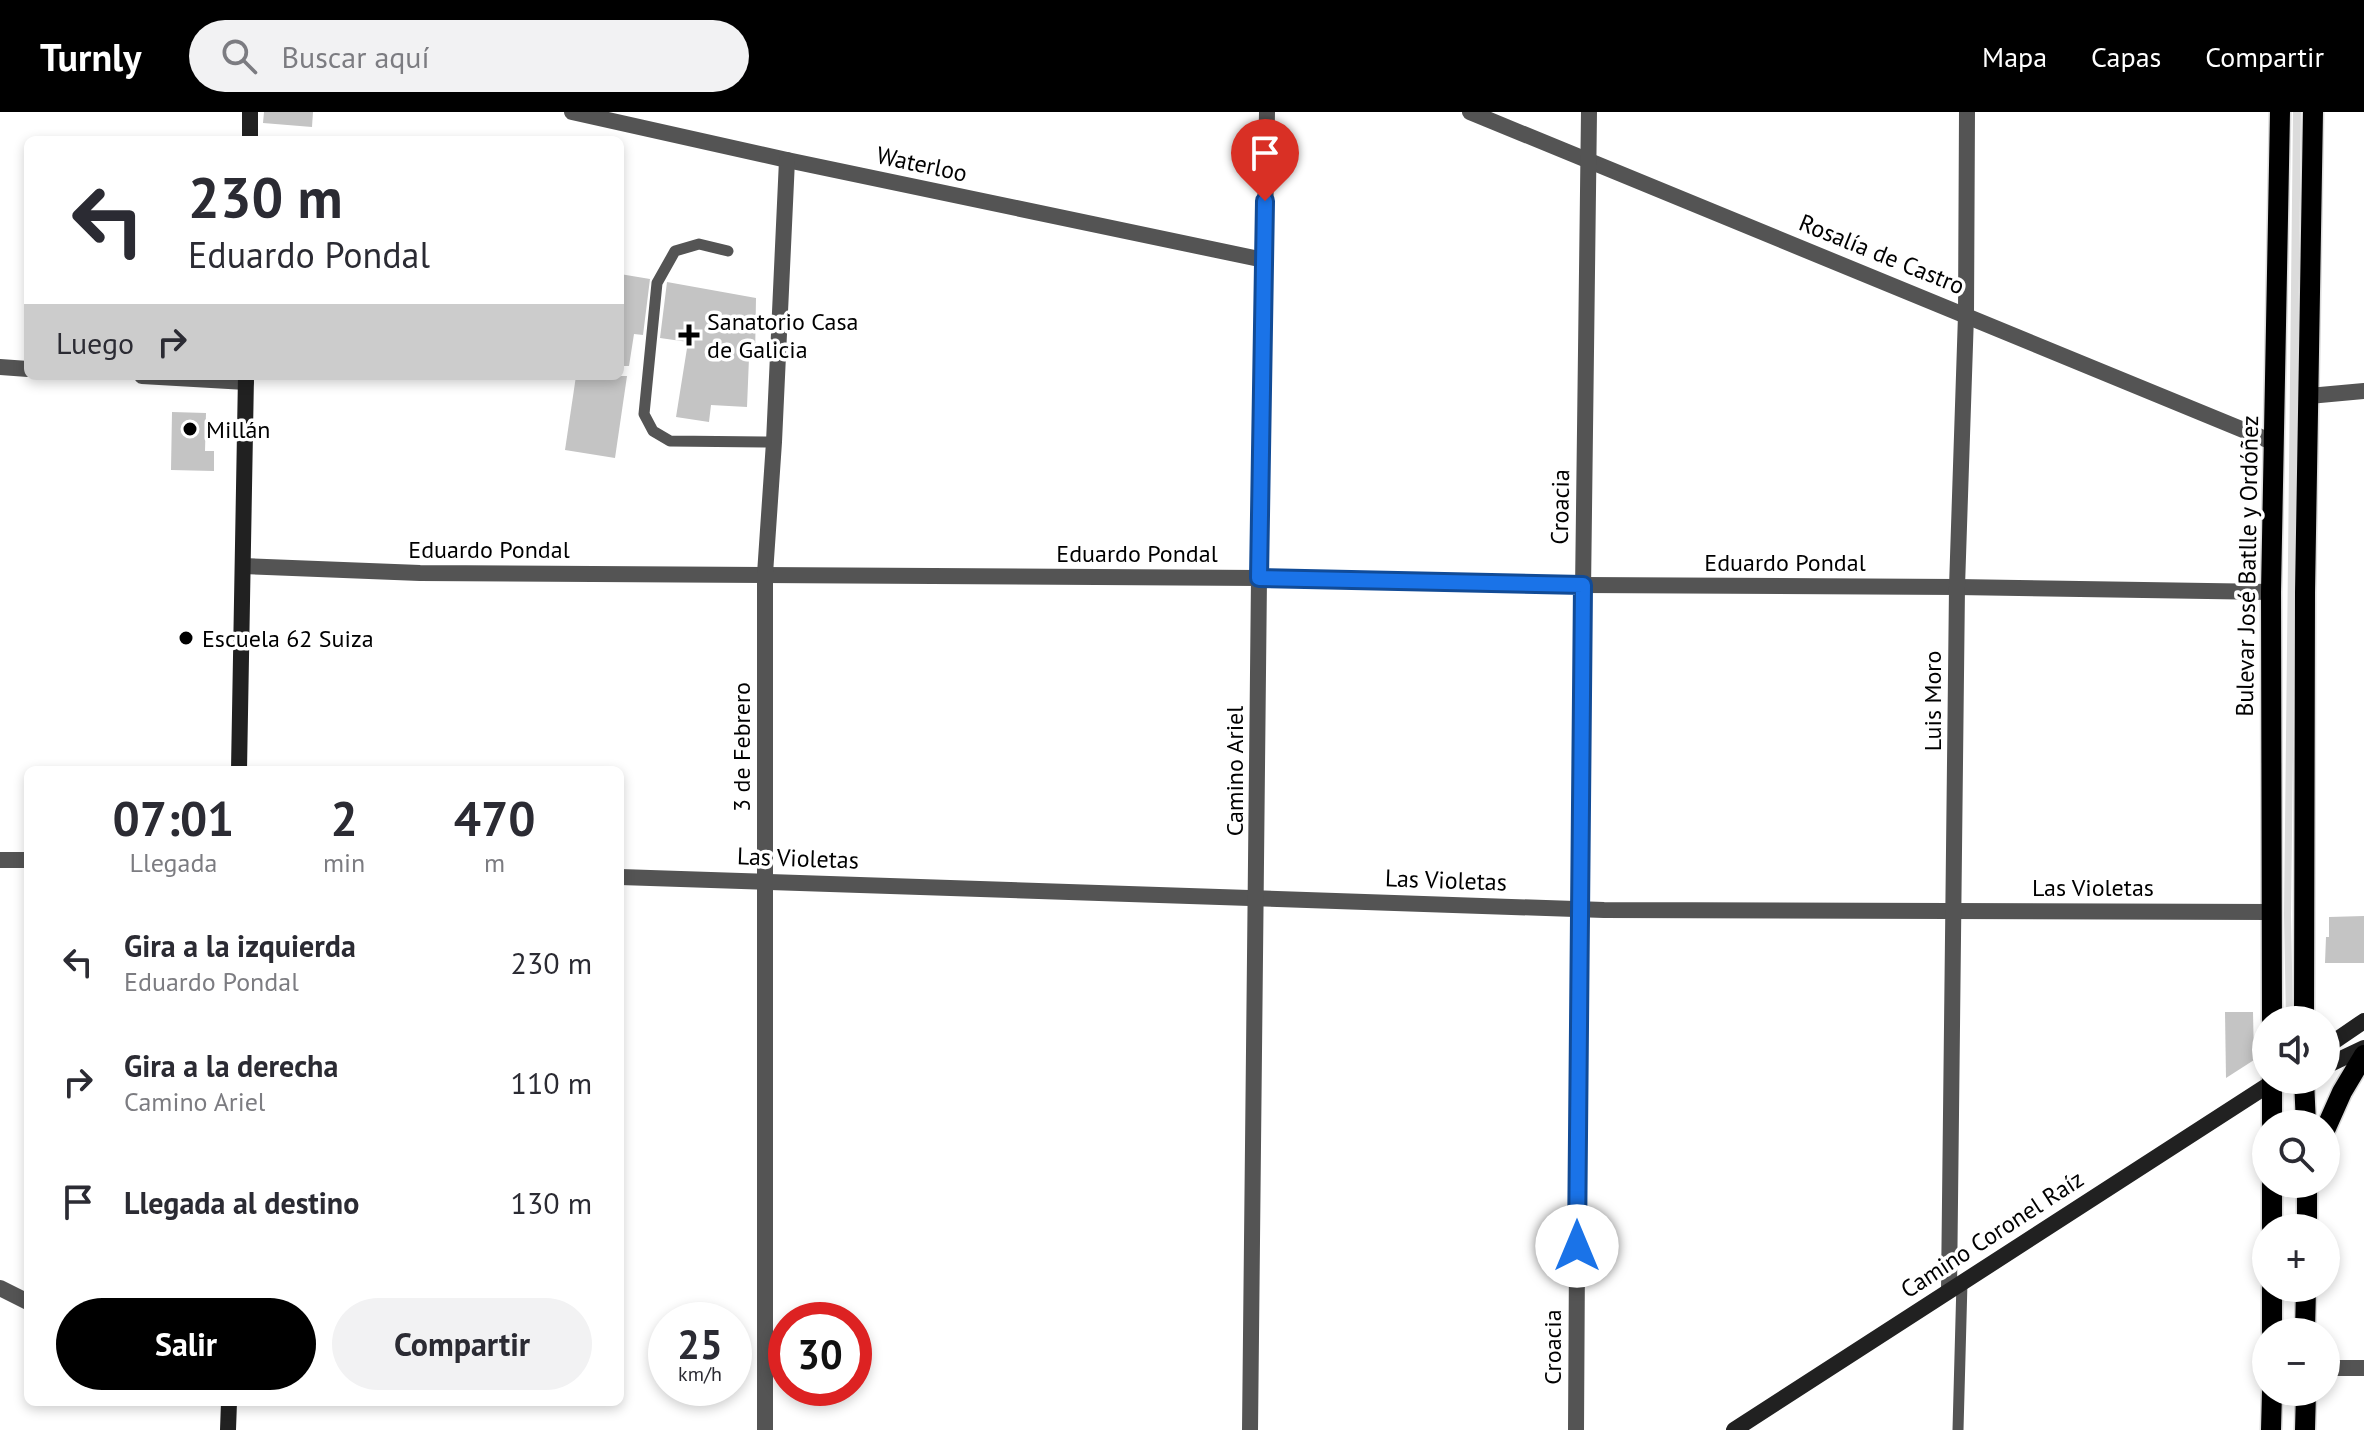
<!DOCTYPE html>
<html lang="es">
<meta charset="utf-8">
<style>
:root{--surface:#fff;--page:#f2f2f3;--text:#2b2b33;--muted:#7c7c81;--accent:#000}
body{margin:0;font-family:"PT Sans",sans-serif;background:var(--page);color:var(--text);height:100vh;display:flex;flex-direction:column;font-size:30px;white-space:nowrap}
*{box-sizing:border-box;margin:0}
p{font-size:26px;color:var(--muted)}
.icon{flex:none;width:44px;height:44px;fill:none;stroke:currentColor;stroke-width:2;stroke-linecap:round;stroke-linejoin:round}
.map{position:relative;flex:1;overflow:hidden}
.details{position:absolute;left:24px;top:654px;width:600px;height:640px;display:flex;flex-direction:column;background:var(--surface);border-radius:12px;box-shadow:0 4px 12px #0003}
.details>*{flex:none}
.hud{position:absolute;left:24px;top:24px;width:600px;height:244px;border-radius:12px;box-shadow:0 4px 12px #0003;background:#fff;color:var(--text);overflow:hidden}
.fabs{position:absolute;left:2252px;top:894px;display:grid;gap:16px}
.fabs a{display:grid;place-items:center;width:88px;height:88px;border-radius:50%;background:var(--surface);box-shadow:0 4px 12px #0003;font-size:40px}
.speed{position:absolute;left:648px;top:1190px;display:flex;gap:16px;font-size:40px;font-weight:700;text-align:center}
.speed>*{display:grid;place-content:center;width:104px;height:104px;border-radius:50%;background:var(--surface);box-shadow:0 4px 12px #0003;line-height:1}
.speed small{font-size:20px;font-weight:400}
.speed .limit{border:12px solid #d22;background:#fff;color:#111}
.pin{position:absolute;display:grid;place-items:center;width:68px;height:68px;color:#fff;margin:-82px -34px;border-radius:50% 50% 50% 0;rotate:-45deg;box-shadow:0 0 8px #0007}
.pin .icon{rotate:45deg}
.me{position:absolute;width:88px;margin:-44px;rotate:0deg;stroke-linejoin:round;filter:drop-shadow(0 0 6px #0008)}
.turn{display:flex;align-items:center;gap:28px;height:168px;padding:0 32px;font-size:36px}
.turn .icon{width:104px;height:104px;stroke-width:2.5}
.turn b{display:block;font-size:56px;line-height:68px}
.then{display:flex;align-items:center;height:76px;padding:0 32px;background:#0003;gap:16px;font-size:30px}
.eta{display:flex;justify-content:space-evenly;align-items:center;height:136px;text-align:center}
.eta b{font-size:48px;font-weight:600;line-height:56px}
.button{display:flex;gap:16px;margin-top:auto;padding:16px 32px}
.button a{flex:1;height:92px;border-radius:48px;background:var(--accent);color:#fff;font-size:32px;font-weight:600;line-height:92px;text-align:center}
.button a+a{background:var(--page);color:var(--text)}
ul{padding:0;list-style:none}
li{display:flex;align-items:center;gap:24px;height:120px;padding:0 32px}
li div{flex:1}
li b{display:block;font-size:30px}
li em{font-style:normal}
header{display:flex;align-items:center;gap:48px;box-sizing:border-box;height:112px;padding:0 40px;background:var(--accent);color:#fff}
header strong{font-size:38px}
nav{display:flex;gap:44px;margin-inline-start:auto;font-size:28px}
.search{width:560px;height:72px;background:var(--page);display:flex;align-items:center;gap:20px;box-sizing:border-box;padding:0 28px;border-radius:44px;color:var(--muted);font-size:30px}
.map>svg:first-child{display:block}
.green{fill:#dbdbdb}
.building{fill:#c4c4c4}
.lines{fill:none;stroke-linecap:round;stroke-linejoin:round}
.primary-casing{stroke:#dbdbdb;stroke-width:23}
.lane{stroke:#545454;stroke-width:11}
.street{stroke:#545454;stroke-width:16}
.secondary{stroke:#212121;stroke-width:16}
.primary{stroke:#000;stroke-width:20}
.route-casing{stroke:#114b97;stroke-width:20}
.route{stroke:#1a73e8;stroke-width:14}
.poi-dot{fill:#000;stroke:#fff;stroke-width:3}
.labels{text-anchor:middle;dominant-baseline:central;stroke-width:7;stroke-linejoin:round;paint-order:stroke}
.street-label{font-size:24px;fill:#000;stroke:#fff}
.poi-label{font-size:24px;fill:#000;stroke:#fff;text-anchor:start}
</style>
<header>
<strong>Turnly</strong>
<div class="search"><svg class="icon" aria-label="search" viewBox="0 0 24 24"><circle cx="10" cy="10" r="6"/><path d="M15 15l6 6"/></svg>Buscar aquí</div>
<nav><a>Mapa</a><a>Capas</a><a>Compartir</a></nav>
</header>
<div class="map">
<svg width="2364" height="1318" viewBox="0 0 2364 1318">
<rect width="100%" height="100%" fill="#fff"/>
<path class="green" d="M2293,0H2301L2291,803L2293,908H2286L2284,803Z"/>
<g class="building">
<path d="M264,0H313L312,15L263,11Z"/>
<path d="M620,162L650,167L643,223L634,222L629,254H620Z"/>
<path d="M667,170L756,186L755,247L749,246L747,295L711,293L709,310L676,305L688,230L660,226Z"/>
<path d="M576,264H627L615,346L565,338Z"/>
<path d="M172,300L206,301L205,339H214V359L171,358Z"/>
<path d="M2364,804V851H2325L2326,825H2329V805Z"/>
<path d="M2225,900H2253L2254,948L2226,966Z"/>
</g>
<g class="lines">
<g class="primary-casing">
<g id="primary">
<path d="M2272,908L2271,480L2280,0"/>
<path d="M2304,908L2305,481L2313,0"/>
<path d="M2272,968V1012"/>
<path d="M2304,968L2306,1012"/>
<path d="M2326,1016L2342,980L2364,943"/>
<path d="M2272,1072V1116"/>
<path d="M2307,1116V1072"/>
<path d="M2272,1176V1220"/>
<path d="M2305,1220L2306,1176"/>
<path d="M2271,1318L2272,1280"/>
<path d="M2305,1318L2306,1280"/>
</g>
</g>
<g class="lane">
<path d="M728,139L699,132L675,139L657,171L644,302L653,319L670,329L774,330"/>
<path d="M1958,1318L1962,1170"/>
</g>
<g class="street">
<path d="M572,0L787,48L1264,148"/>
<path d="M1470,0L2275,331"/>
<path d="M0,255L28,257"/>
<path d="M142,264L246,270"/>
<path d="M2309,284L2364,279"/>
<path d="M243,454L420,461L1259,466L1583,473L1957,475L2271,480"/>
<path d="M0,748H28"/>
<path d="M620,765L1604,798L2270,800"/>
<path d="M0,1176L28,1190"/>
<path d="M1949,1178L1957,475L1966,203L1967,0"/>
<path d="M2326,1256H2364"/>
<path d="M765,1318V462L774,330L787,48"/>
<path d="M1250,1318L1259,466L1267,0"/>
<path d="M1576,1318L1579,797L1589,0"/>
</g>
<g class="secondary">
<path d="M250,28V0"/>
<path d="M239,658L246,264"/>
<path d="M2326,935L2364,909"/>
<path d="M2326,954L2364,936"/>
<path d="M228,1318L229,1290"/>
<path d="M1734,1318L2276,968"/>
</g>
<use href="#primary" class="primary"/>
</g>
<g class="lines">
<g class="route-casing">
<path id="route" d="M1265,89L1259,466L1583,473L1577,1134"/>
</g>
<use href="#route" class="route"/>
</g>
<g class="poi-dot">
<path d="M685 211h8v8h8v8h-8v8h-8v-8h-8v-8h8z"/>
<circle cx="190" cy="317" r="8"/>
<circle cx="186" cy="526" r="8"/>
</g>
<g class="labels">
<g class="street-label">
<text transform="translate(922 52) rotate(12)">Waterloo</text>
<text transform="translate(1882 142) rotate(22)">Rosalía de Castro</text>
<text transform="translate(1560 395) rotate(-89)">Croacia</text>
<text x="489" y="437">Eduardo Pondal</text>
<text x="1137" y="441">Eduardo Pondal</text>
<text x="1785" y="450">Eduardo Pondal</text>
<text transform="translate(2247 454) rotate(-89)">Bulevar José Batlle y Ordóñez</text>
<text transform="translate(1932 589) rotate(-90)">Luis Moro</text>
<text transform="translate(741 635) rotate(-90)">3 de Febrero</text>
<text transform="translate(1234 659) rotate(-90)">Camino Ariel</text>
<text transform="translate(798 746) rotate(2)">Las Violetas</text>
<text transform="translate(1446 768) rotate(2)">Las Violetas</text>
<text x="2093" y="775">Las Violetas</text>
<text transform="translate(1992 1122) rotate(-33)">Camino Coronel Raíz</text>
<text transform="translate(1552 1235) rotate(-90)">Croacia</text>
</g>
<g class="poi-label">
<text x="707" y="209">Sanatorio Casa<tspan x="707" dy="28">de Galicia</tspan></text>
<text x="206" y="317">Millán</text>
<text x="202" y="526">Escuela 62 Suiza</text>
</g>
</g>
</svg>
<div class="fabs">
<a><svg class="icon" aria-label="sound" viewBox="0 0 24 24"><path d="M4 9h4l5-4v14l-5-4H4zM17 9q2 3 0 6"/></svg></a>
<a><svg class="icon" aria-label="search" viewBox="0 0 24 24"><circle cx="10" cy="10" r="6"/><path d="M15 15l6 6"/></svg></a>
<a>+</a>
<a>−</a>
</div>
<div class="speed"><div>25<small>km/h</small></div><div class="limit">30</div></div>
<div class="pin" style="left:1265px;top:89px;background:#d93025"><svg class="icon" aria-label="arrive" viewBox="0 0 24 24"><path d="M6 21V4h12l-3 4 3 4H6"/></svg></div>
<svg class="me" style="left:1577px;top:1134px" viewBox="-20 -20 40 40"><circle r="19" fill="#fff"/><path d="M0-13L10 11 0 6-10 11z" fill="#1a73e8"/></svg>
<div class="hud">
<div class="turn"><svg class="icon" aria-label="left" viewBox="0 0 24 24"><path d="M17 20v-9H6M10 6l-5 5 5 5"/></svg><div><b>230 m</b>Eduardo Pondal</div></div>
<div class="then">Luego<svg class="icon" aria-label="right" viewBox="0 0 24 24"><path d="M7 20v-9h11M14 6l5 5-5 5"/></svg></div>
</div>
<section class="details">
<div class="eta">
<div><b>07:01</b><p>Llegada</p></div>
<div><b>2</b><p>min</p></div>
<div><b>470</b><p>m</p></div>
</div>
<ul>
<li><svg class="icon" aria-label="left" viewBox="0 0 24 24"><path d="M17 20v-9H6M10 6l-5 5 5 5"/></svg><div><b>Gira a la izquierda</b><p>Eduardo Pondal</p></div><em>230 m</em></li>
<li><svg class="icon" aria-label="right" viewBox="0 0 24 24"><path d="M7 20v-9h11M14 6l5 5-5 5"/></svg><div><b>Gira a la derecha</b><p>Camino Ariel</p></div><em>110 m</em></li>
<li><svg class="icon" aria-label="arrive" viewBox="0 0 24 24"><path d="M6 21V4h12l-3 4 3 4H6"/></svg><div><b>Llegada al destino</b></div><em>130 m</em></li>
</ul>
<div class="button"><a>Salir</a><a>Compartir</a></div>
</section>
</div>
